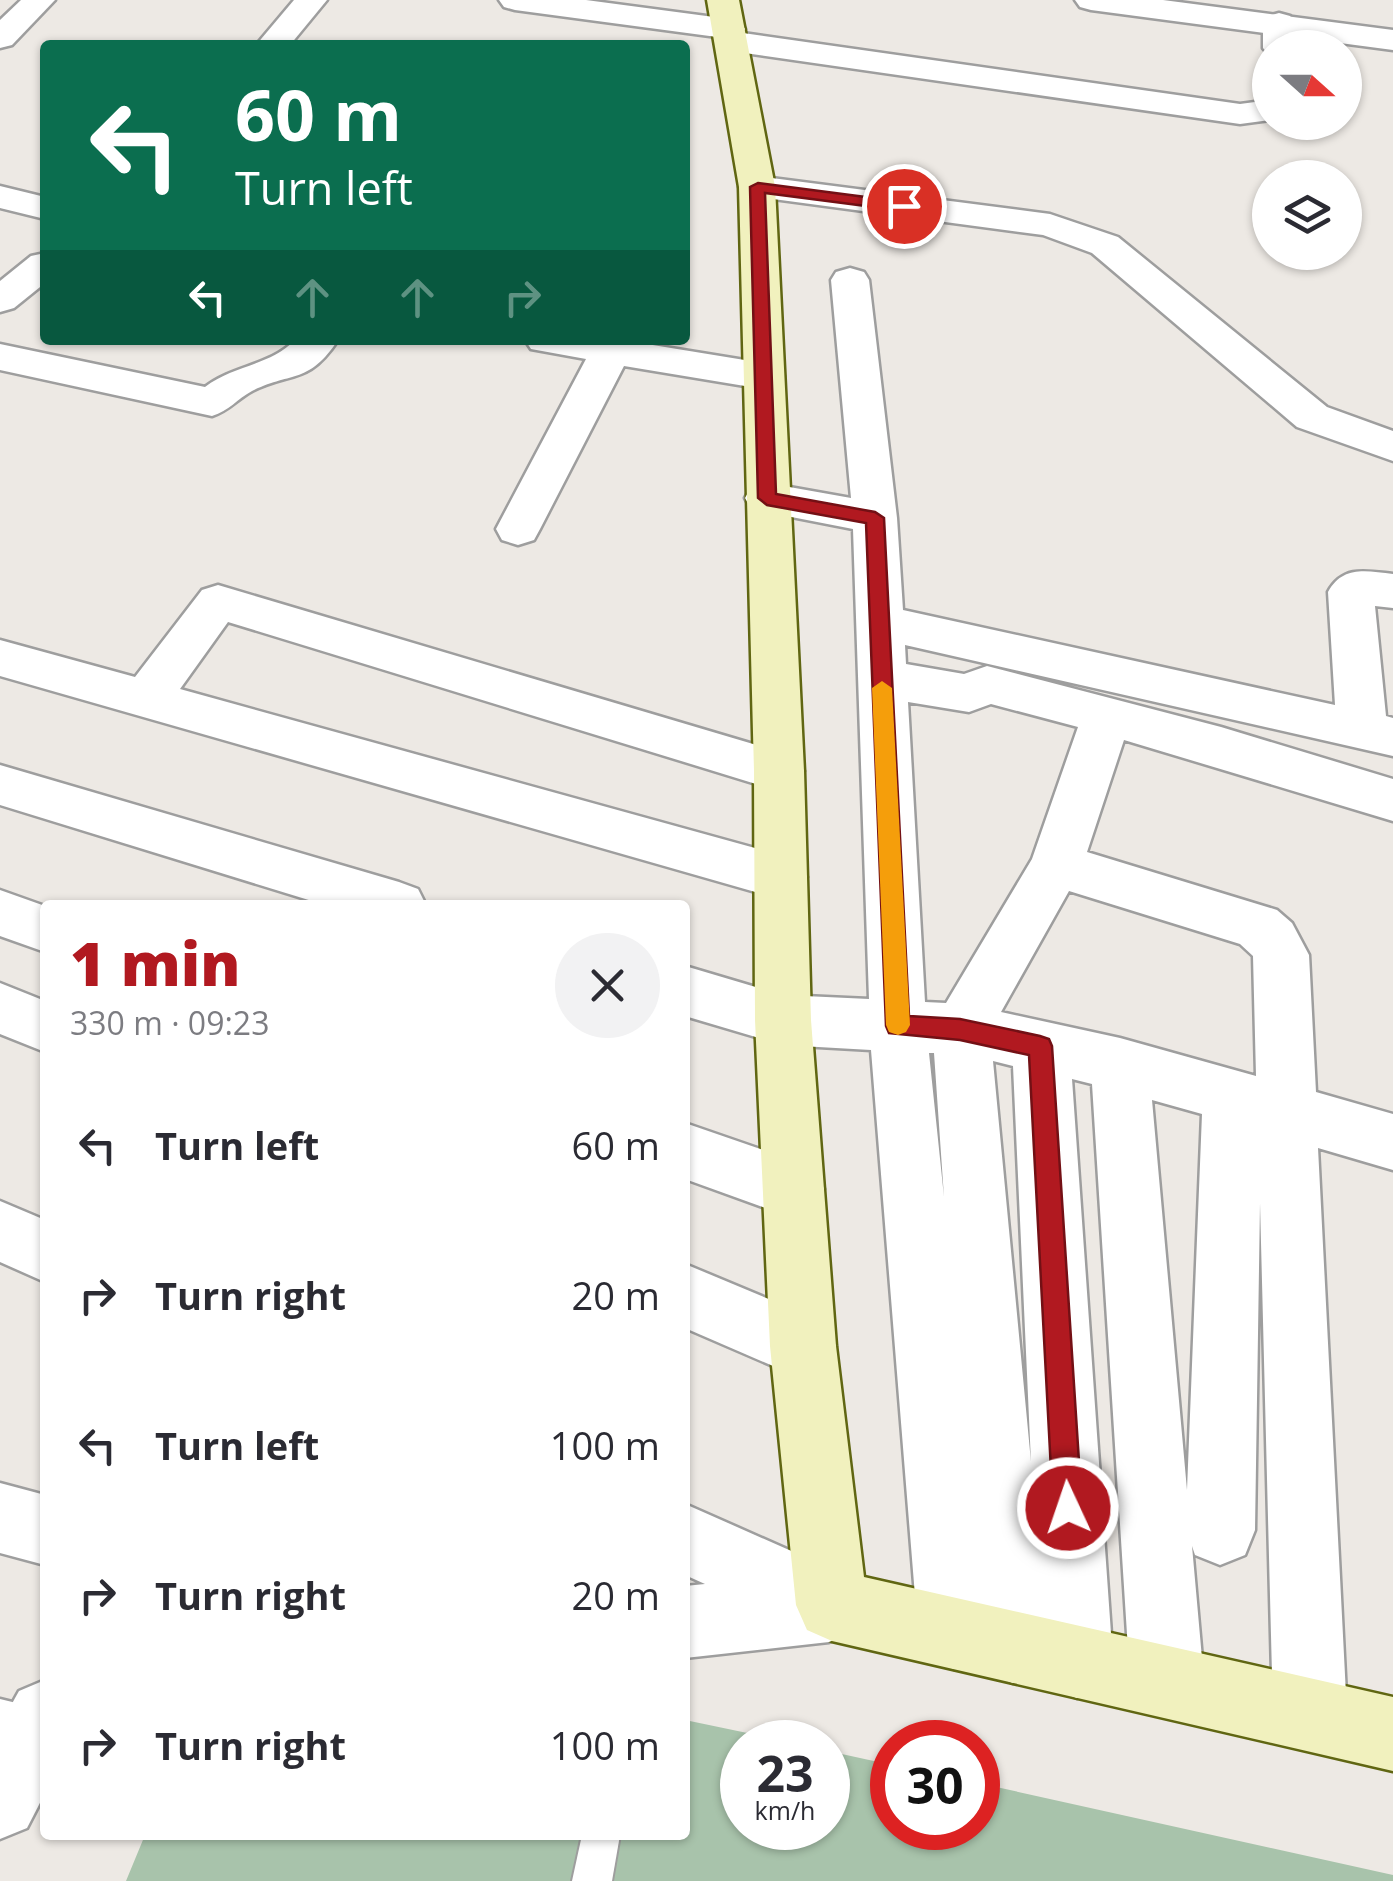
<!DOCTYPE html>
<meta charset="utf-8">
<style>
:root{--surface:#fff;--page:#f2f2f3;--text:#2b2b33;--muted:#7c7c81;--accent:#b11920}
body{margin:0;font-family:"Open Sans",sans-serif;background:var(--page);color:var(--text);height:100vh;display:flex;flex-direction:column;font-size:38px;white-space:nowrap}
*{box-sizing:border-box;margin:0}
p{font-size:32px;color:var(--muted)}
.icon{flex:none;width:55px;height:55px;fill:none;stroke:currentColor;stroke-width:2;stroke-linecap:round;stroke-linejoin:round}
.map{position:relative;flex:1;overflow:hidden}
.side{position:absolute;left:40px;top:900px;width:650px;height:940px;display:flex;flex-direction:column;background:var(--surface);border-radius:10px;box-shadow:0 2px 8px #0004}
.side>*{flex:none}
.top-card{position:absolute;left:40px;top:40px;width:650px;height:305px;border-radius:10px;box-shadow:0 2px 8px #0004;background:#0b6e4f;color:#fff;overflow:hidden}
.needle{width:65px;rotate:111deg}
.buttons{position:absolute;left:1252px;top:30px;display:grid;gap:20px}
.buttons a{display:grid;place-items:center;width:110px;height:110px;border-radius:50%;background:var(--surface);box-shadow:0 2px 8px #0004;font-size:50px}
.speed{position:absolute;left:720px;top:1720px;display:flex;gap:20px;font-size:50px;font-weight:700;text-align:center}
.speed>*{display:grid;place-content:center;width:130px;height:130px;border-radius:50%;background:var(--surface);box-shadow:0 2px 8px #0004;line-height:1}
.speed small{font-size:25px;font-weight:400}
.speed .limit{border:15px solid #d22;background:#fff;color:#111}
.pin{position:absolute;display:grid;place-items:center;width:85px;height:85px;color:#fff;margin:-42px;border:5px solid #fff;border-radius:50%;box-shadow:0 2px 10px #0007}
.me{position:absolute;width:110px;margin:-55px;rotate:357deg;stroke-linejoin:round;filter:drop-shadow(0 0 8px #0008)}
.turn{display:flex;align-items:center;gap:35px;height:210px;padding:0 30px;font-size:45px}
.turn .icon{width:130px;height:130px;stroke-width:2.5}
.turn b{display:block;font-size:70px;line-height:85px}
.lanes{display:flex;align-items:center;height:95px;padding:0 30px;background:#0003;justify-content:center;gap:50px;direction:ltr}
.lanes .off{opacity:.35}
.round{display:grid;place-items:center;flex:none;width:105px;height:105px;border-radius:52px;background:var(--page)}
.headline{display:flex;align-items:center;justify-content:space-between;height:170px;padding:0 30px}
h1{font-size:60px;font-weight:800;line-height:75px;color:var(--accent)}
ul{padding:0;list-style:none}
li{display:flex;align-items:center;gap:30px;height:150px;padding:0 30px}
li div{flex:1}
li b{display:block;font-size:38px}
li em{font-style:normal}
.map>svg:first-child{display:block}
.cemetery{fill:#a8c3ab}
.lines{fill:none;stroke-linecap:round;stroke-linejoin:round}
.service-casing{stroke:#9e9e9e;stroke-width:4}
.minor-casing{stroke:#9e9e9e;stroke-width:5}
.tertiary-casing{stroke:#9e9e9e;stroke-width:5}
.secondary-casing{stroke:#606612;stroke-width:5}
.service{fill:#fff;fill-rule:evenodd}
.minor{fill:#fff;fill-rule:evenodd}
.tertiary{fill:#fff;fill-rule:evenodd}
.secondary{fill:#f1f1be;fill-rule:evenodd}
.route{fill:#b11920;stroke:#731015;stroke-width:2.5}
.slow{fill:#f59e0b}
</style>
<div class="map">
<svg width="1393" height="1881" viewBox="0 0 1393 1881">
<rect width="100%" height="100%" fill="#ede9e4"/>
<path class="cemetery" d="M685,1720L791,1742H742V1828H828V1751L892,1765V1828H978V1783L1393,1875V1881H126L145,1835H685Z"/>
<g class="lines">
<g class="service-casing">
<path id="service" d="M582,1835H620L612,1881H572Z"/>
</g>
<g class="minor-casing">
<g id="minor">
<path d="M21,0H55L12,45L0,48V20Z"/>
<path d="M294,0H327L290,45H256Z"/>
<path d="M499,0H586L729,19L740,22L745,29L743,33L1240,104L1270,100V120L1240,124L731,51L719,48L715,41L717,37L515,10L504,7Z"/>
<path d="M1279,13L1290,16L1295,23V48H1270V56L1263,48V23L1268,16Z"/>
<path d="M0,186L45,197V219L0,208Z"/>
<path d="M45,253V283L14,308L0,312V281L31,256Z"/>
<path d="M850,268L864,272L869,280L897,518L903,610L1335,705L1328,592C1343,565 1366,571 1393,574V608L1375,606L1386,716L1393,718V756L905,645L906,664L964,674L987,666L1221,727L1393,779V821L1124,740L1087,852L1277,910L1292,923L1309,955L1316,1092L1393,1114V1170L1318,1148L1347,1714L1336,1740L1310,1751L1284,1740L1273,1714L1260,1203L1255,1530L1245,1555L1220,1565L1195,1555L1192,1546L1204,1681L1193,1707L1167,1718L1141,1707L1130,1681L1092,1084L1072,1079L1113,1662L1103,1688L1077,1698L1051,1688L1042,1665L1039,1673L1013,1683L987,1673L981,1656L954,1669L928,1659L918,1633L871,1050L783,1045L685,1016V966L783,995L869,999L853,529L751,509L745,498L751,487L767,483L851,498L831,280L836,272ZM908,702L969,712L991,704L1078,727L1032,859L946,1003L925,1002ZM1069,891L1240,944L1253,956L1256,1076L1120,1038L1001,1012ZM929,1053H934L944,1197ZM993,1061L1013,1066L1031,1462ZM1152,1100L1202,1114L1187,1490Z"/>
<path d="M295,340H338C308,385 292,371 252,391C237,399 229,411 212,416L0,370V344L205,387C233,365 270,366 295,340Z"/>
<path d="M525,340H622L763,363L778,367L784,376L778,385L763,389L624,366L540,529L534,540L518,545L502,540L496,529L586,359L531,349Z"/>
<path d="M218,585L797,757L804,771L797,785L779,791L228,622L180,689L780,855L799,861L807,877L799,893L780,899L0,676V640L135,677L202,590Z"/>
<path d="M0,765L399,882L418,889L426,905H325L0,805Z"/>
<path d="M0,890L45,906V952L0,936Z"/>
<path d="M0,983L45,1001V1052L0,1034Z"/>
<path d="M685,1123L815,1168L824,1189L815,1210L793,1218L685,1179Z"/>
<path d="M0,1201L45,1220V1282L0,1262Z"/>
<path d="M685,1264L826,1323L836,1346L826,1369L803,1379L685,1328Z"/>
<path d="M0,1483L45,1495V1565L0,1553Z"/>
<path d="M685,1504L857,1580L868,1605L857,1630L829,1642L685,1658V1586L705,1584L685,1575Z"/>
<path d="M45,1680V1793L27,1828L0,1839V1725L19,1691Z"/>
</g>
</g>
<g class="tertiary-casing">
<g id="tertiary">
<path d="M1075,0H1163L1393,30V50L1091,10L1080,7Z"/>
<path d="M757,176L1050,214L1118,237L1327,407L1393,431V461L1297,427L1092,253L1043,235L744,195L739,187L744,179Z"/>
<path d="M0,1699L45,1710V1774L31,1779L0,1773Z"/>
</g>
</g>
<g class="secondary-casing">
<path id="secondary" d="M707,0H739L775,187L804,771L811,1020L836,1346L864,1577L1393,1697V1771L832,1641L807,1630L796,1605L770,1346L755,1020L754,771L739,187Z"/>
</g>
<use href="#service" class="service"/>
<use href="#minor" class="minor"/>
<use href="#tertiary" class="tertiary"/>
<use href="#secondary" class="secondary"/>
</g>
<path class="route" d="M758,183L904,202L911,206L904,211L765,193L776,494L875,512L884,518L909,1016L960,1019L1040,1036L1049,1039L1052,1046L1082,1508L1078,1518L1068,1522L1057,1518L1053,1508L1029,1055L960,1040L889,1033L886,1026L866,523L767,505L758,498L750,187Z"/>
<path class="slow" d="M882,681L892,688L910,1025L906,1032L898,1035L889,1032L886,1025L872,688Z"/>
</svg>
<div class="buttons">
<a><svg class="needle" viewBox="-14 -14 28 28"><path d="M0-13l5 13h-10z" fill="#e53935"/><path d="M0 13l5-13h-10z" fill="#7c7c81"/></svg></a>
<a><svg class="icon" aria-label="layers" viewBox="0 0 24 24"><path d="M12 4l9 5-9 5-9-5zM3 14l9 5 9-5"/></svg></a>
</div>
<div class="speed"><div>23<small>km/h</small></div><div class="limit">30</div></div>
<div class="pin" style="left:904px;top:206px;background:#d93025"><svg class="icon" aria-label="arrive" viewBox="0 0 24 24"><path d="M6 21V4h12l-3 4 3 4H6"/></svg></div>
<svg class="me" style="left:1068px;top:1508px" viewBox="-20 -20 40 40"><circle r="17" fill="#b11920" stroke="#fff" stroke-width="3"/><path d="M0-11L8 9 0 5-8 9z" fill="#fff"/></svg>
<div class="top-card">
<div class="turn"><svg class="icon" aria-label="left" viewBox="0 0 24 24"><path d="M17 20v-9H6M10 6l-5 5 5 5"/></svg><div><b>60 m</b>Turn left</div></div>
<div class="lanes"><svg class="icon" aria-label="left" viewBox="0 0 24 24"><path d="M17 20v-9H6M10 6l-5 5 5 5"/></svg><svg class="icon off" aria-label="ahead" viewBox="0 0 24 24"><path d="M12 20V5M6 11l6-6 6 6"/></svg><svg class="icon off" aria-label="ahead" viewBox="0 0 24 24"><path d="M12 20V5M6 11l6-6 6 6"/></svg><svg class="icon off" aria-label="right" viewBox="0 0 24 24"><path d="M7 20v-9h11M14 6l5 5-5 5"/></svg></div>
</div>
<section class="side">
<div class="headline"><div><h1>1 min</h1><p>330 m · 09:23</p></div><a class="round"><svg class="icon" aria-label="close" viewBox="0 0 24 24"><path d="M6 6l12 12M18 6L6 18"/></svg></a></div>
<ul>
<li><svg class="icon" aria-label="left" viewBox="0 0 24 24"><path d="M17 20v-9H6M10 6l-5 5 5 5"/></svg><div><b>Turn left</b></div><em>60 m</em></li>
<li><svg class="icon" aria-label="right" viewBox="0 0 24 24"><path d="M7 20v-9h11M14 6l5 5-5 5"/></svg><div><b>Turn right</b></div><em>20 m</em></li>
<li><svg class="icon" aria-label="left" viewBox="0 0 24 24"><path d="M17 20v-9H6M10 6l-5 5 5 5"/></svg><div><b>Turn left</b></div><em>100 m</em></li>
<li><svg class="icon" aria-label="right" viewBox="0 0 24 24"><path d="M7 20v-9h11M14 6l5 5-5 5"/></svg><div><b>Turn right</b></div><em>20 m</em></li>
<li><svg class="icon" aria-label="right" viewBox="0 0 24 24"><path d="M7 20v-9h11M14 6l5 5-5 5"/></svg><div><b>Turn right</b></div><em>100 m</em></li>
</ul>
</section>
</div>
